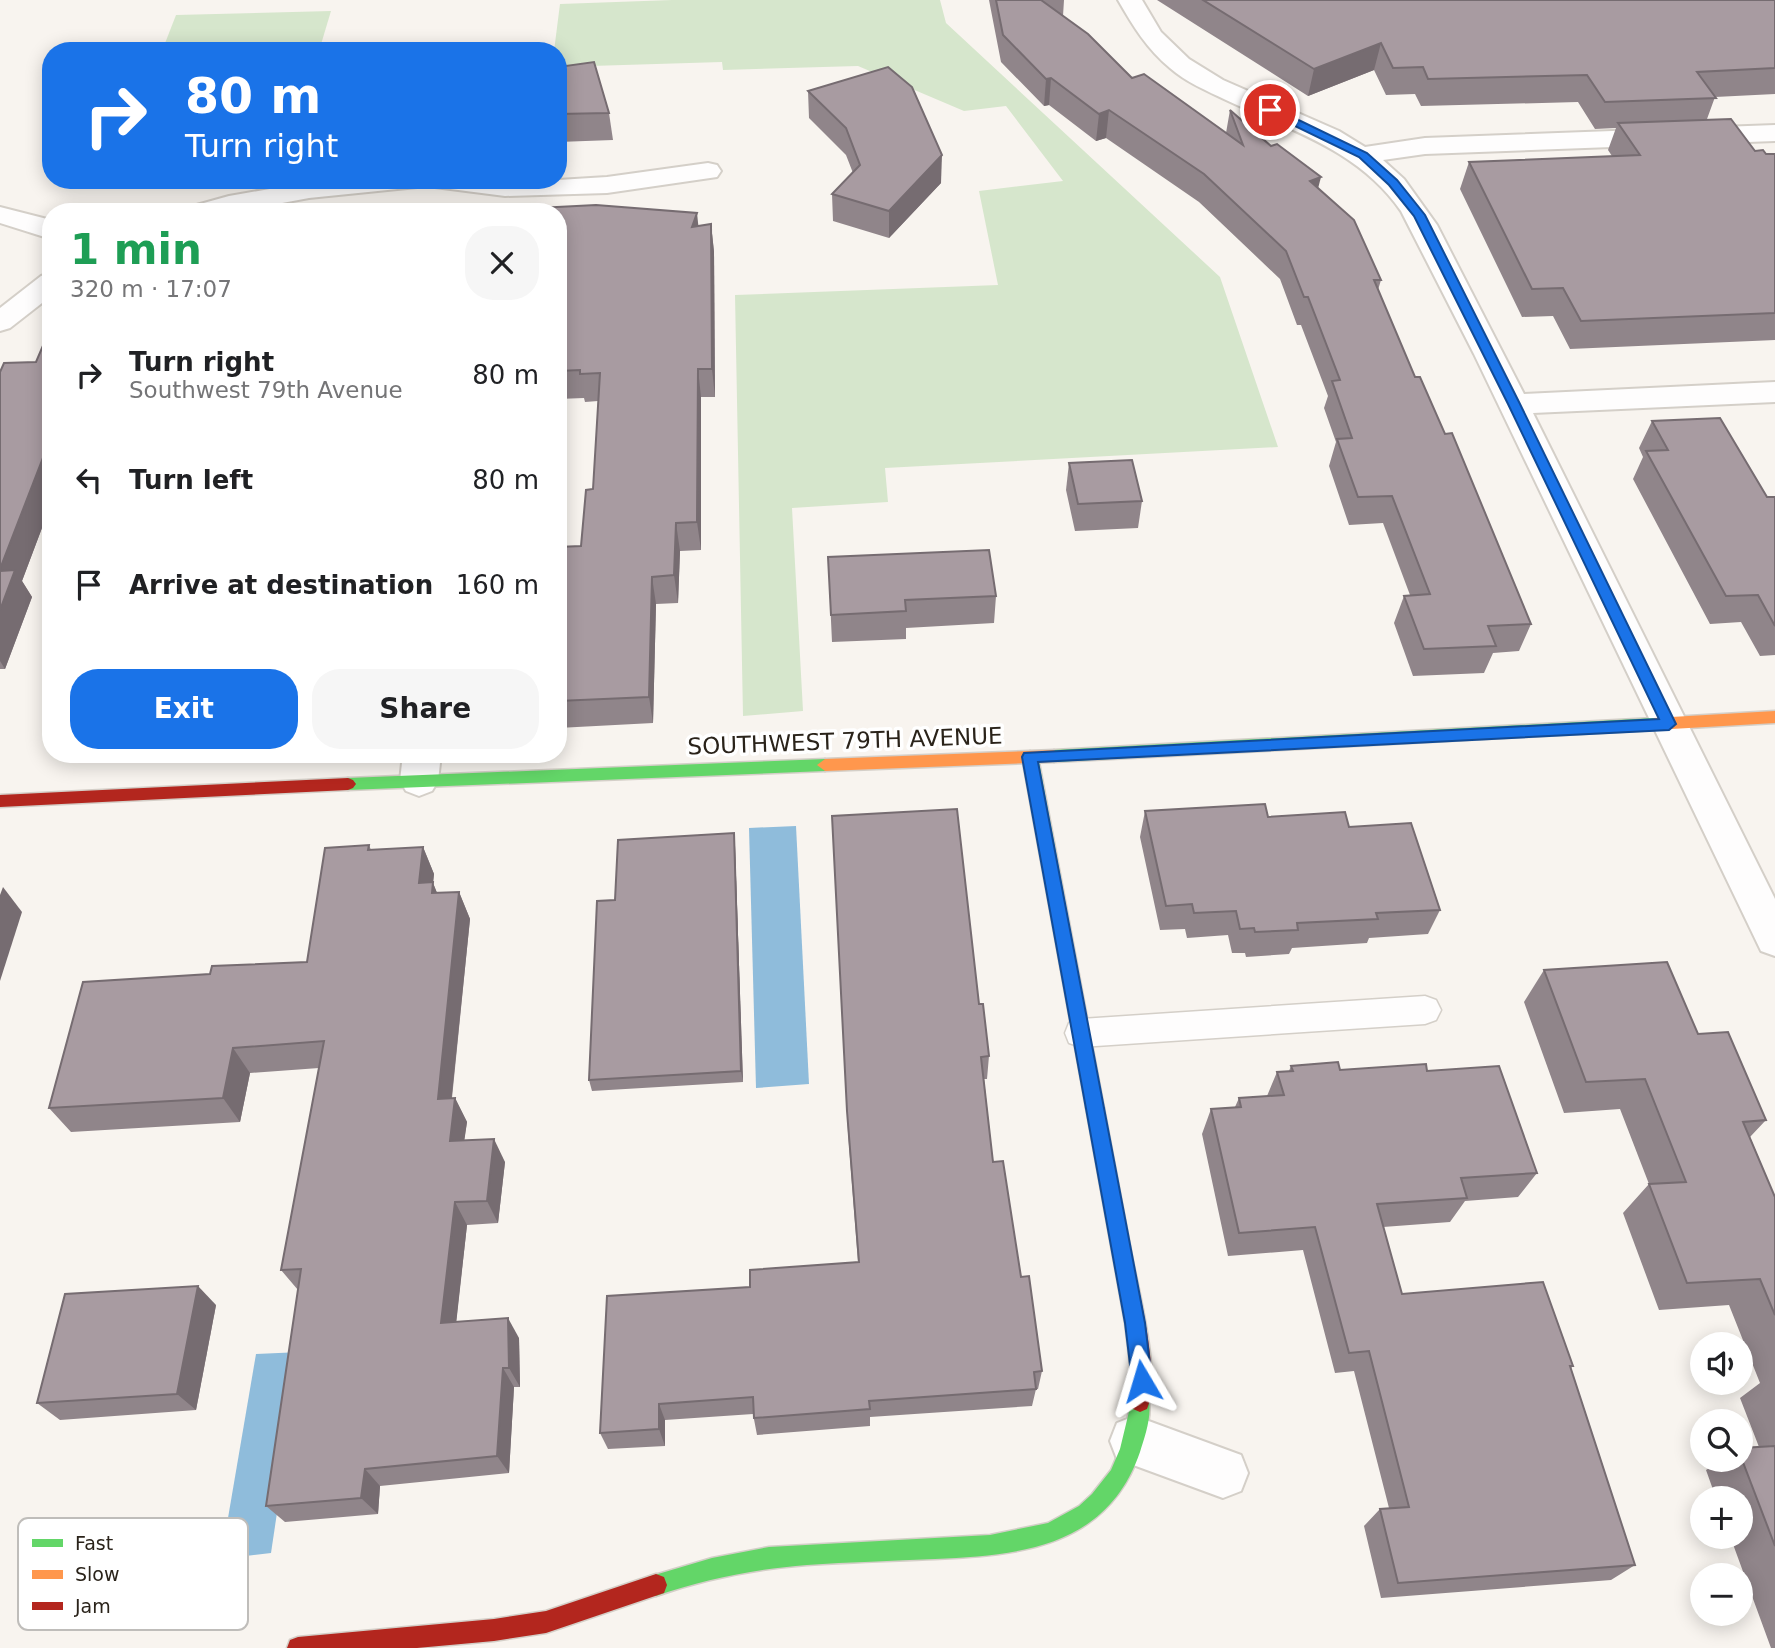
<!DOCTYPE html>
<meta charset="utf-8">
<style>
:root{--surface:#fff;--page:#f6f6f6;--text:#202124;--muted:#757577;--accent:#1a73e8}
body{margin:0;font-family:"DejaVu Sans",sans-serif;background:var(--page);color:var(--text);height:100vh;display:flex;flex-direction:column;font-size:26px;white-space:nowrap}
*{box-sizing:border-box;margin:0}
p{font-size:23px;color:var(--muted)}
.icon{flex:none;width:38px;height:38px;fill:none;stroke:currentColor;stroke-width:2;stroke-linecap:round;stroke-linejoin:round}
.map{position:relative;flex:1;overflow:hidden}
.details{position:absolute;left:42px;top:203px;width:525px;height:560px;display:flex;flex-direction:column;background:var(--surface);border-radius:28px;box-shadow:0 4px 18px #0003}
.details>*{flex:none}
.guide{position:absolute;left:42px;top:42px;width:525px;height:147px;border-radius:28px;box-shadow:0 4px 18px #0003;background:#1a73e8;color:#fff;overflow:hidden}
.controls{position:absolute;left:1690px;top:1332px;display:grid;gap:14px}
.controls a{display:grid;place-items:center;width:63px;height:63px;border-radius:50%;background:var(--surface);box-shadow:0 4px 18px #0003;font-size:35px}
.pin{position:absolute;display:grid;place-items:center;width:60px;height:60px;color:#fff;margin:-30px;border:4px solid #fff;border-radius:50%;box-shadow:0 2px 7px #0007}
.me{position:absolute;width:77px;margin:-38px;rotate:353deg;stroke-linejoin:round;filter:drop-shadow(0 0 5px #0008)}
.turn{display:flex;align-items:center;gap:24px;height:147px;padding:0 28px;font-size:32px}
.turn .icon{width:91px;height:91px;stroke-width:2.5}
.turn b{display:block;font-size:49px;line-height:60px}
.round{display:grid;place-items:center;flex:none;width:74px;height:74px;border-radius:28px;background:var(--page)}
.head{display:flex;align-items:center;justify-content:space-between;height:119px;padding:0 28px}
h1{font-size:42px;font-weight:800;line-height:52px;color:#1e9e55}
.button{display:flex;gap:14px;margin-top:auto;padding:14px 28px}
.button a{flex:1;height:80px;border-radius:28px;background:var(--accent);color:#fff;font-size:28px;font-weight:800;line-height:80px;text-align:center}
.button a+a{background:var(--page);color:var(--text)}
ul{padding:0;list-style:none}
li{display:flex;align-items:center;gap:21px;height:105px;padding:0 28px}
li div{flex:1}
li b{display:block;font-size:26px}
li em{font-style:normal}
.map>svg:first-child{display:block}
.green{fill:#d6e6cc}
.water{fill:#8fbcdb}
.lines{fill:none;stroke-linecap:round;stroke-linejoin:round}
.lane-casing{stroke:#d4cfc8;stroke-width:3}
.street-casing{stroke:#d4cfc8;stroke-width:4}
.fast-casing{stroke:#d4cfc8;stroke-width:3}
.slow-casing{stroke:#d4cfc8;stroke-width:3}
.jam-casing{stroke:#d4cfc8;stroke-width:3}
.lane{fill:#fefdfd;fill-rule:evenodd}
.street{fill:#fefdfd;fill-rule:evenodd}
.fast{fill:#63d668;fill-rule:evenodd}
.slow{fill:#ff974d;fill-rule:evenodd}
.jam{fill:#b3261e;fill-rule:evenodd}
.wall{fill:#90858a}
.shaded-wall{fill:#766c71}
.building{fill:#a89ba1;stroke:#766c71;stroke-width:2}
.route{fill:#1a73e8;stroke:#114b97;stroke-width:2}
.labels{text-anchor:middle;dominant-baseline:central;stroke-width:7;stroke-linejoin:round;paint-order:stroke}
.street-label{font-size:23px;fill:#2a231a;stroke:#fff}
.key{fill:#fff;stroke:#bfbdba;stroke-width:2}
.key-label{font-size:19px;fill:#2a231a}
</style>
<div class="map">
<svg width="1775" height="1648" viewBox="0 0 1775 1648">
<rect width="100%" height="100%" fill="#f8f4ef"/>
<g class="green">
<path d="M672,0H940L946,23L1220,277L1278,447L885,468L888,502L792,508L803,711L743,716L735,295L998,285L979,191L1063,181L1006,106L964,111L858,66L723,70L722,62L558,67V51H554L560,4Z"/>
<path d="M331,11L319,51H162L176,15Z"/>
</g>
<g class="water">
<path d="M796,826L809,1084L756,1088L749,828Z"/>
<path d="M301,1352L271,1553L221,1559L256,1354Z"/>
</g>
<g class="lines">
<g class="lane-casing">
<path id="lane" d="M1425,996L1436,1000L1441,1010L1436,1020L1425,1024L1081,1047L1069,1043L1065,1033L1069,1023L1081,1019Z"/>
</g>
<g class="street-casing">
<g id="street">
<path d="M1118,0H1142L1161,32L1189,59L1223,80L1339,131L1365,147L1425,138L1775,125V141L1425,154L1383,160L1404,179L1437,225L1524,394L1775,382V402L1533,413L1775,899V956L1761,951L1474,354L1401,211C1359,150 1290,130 1226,100C1207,91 1186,82 1170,68C1147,49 1133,26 1118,0Z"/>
<path d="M708,163L717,165L721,171L717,177L607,193L505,196L427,186L309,198L233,212H190L193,206L229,196L321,180H558L607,177Z"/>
<path d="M0,207L51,220V239L0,223Z"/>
<path d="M51,273V296L10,328L0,331V308L41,276Z"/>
<path d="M403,754H441L438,781L432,791L419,796L406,791L400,781Z"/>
<path d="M1135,1416L1241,1455L1248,1473L1241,1491L1223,1498L1117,1459L1110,1441L1117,1423Z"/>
</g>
</g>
<g class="fast-casing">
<g id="fast">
<path d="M1654,718L1662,724L1654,730L1054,762L1046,756L1054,750Z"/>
<path d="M1030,751L1038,757L1104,1108L1101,1114L1095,1116L1089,1114L1086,1108L1022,757Z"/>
<path d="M825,759L833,765L825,771L348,790L343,788L340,784L343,780L348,778Z"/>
<path d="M1140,1392L1147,1395C1154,1411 1145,1436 1140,1452C1107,1547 1022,1555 935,1559C892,1561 849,1562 807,1565C755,1569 705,1579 656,1596L648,1593L645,1585L648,1577L712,1558L769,1547L990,1535L1048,1523L1079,1506L1092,1494L1111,1470L1120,1449L1133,1395Z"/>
</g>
</g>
<g class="slow-casing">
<g id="slow">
<path d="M1775,711V723L1654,730L1646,724L1654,718Z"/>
<path d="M1054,750L1062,756L1054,762L825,771L817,765L825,759Z"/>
</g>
</g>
<g class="jam-casing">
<g id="jam">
<path d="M348,778L353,780L356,784L353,788L348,790L0,807V795Z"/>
<path d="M1095,1100L1101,1102L1104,1108C1113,1157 1123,1206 1132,1256C1139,1293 1161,1376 1147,1409L1140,1412L1133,1409L1130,1402L1132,1381L1125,1323L1086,1108L1089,1102Z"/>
<path d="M656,1574L664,1577L667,1585L664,1593L546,1633L494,1641L417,1648H287L290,1640L298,1637L494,1619L546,1611Z"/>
</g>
</g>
<use href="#lane" class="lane"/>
<use href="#street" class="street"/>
<use href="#fast" class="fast"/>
<use href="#slow" class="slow"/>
<use href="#jam" class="jam"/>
</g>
<g class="wall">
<path d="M989,0H1064L1063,16L1132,78L1226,133L1230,110L1318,188L1381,280L1378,290L1415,377L1445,434L1531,624L1519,651L1493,653L1484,673L1413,676L1394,623L1404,596L1410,595L1383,523L1349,525L1329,466L1336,442L1324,408L1328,396L1301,325H1297L1280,279L1199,202L1106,138L1096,141L1049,105L1044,106L1001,62Z"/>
<path d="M1157,0H1775V94L1715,97L1707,119L1755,151L1766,154H1775V340L1570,349L1553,316L1522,317L1460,189L1469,162L1612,156L1608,150L1616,128L1595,129L1578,102L1421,106L1415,94L1386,95L1374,70L1308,96Z"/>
<path d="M558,67L609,113L613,140L558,142Z"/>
<path d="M808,91L941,183L889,238L833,221L832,194L853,173L846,155L809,118Z"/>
<path d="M558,212L698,226L711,224L714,252L715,397H701V550L680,551L678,603L656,604L653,723L558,728V547L581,546L593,489L598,401L585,402L584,398L558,399Z"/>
<path d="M51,327V504L22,581L32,597L5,669H0V372L36,362Z"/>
<path d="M1652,421L1767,497H1775V655L1760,656L1741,622L1710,624L1633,479L1643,457L1639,448Z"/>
<path d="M1069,463L1142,501L1138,528L1075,531L1066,490Z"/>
<path d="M828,557L996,596L994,623L906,628V639L832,642Z"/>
<path d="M1145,811L1268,817L1349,827L1440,910L1428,934L1369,938L1367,943L1292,948L1289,954L1246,957L1245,953H1232L1228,935L1187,938L1185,929L1160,930L1140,837Z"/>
<path d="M832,816L979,1004L989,1056L987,1079H984L993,1162L1021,1277L1042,1371L1038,1389H1036L1032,1406L870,1417V1426L757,1435L753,1414L665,1420V1446L608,1449L600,1433L750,1287L858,1262L848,1133Z"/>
<path d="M369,845L371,850L423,847L434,874L433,883L437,893L459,892L470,919L452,1098H455L467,1122L464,1140L505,1162L498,1223L467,1225L456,1322L519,1338L520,1387H514L509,1473L380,1486L378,1514L285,1522L266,1506L298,1290L281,1270L319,1068L250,1073L240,1122L71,1132L49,1108L210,974L307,962Z"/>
<path d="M735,846L743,1082L592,1091L589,1080L615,900Z"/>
<path d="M1544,970L1698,1034L1766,1120L1750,1137L1775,1197V1648H1771L1730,1536H1741V1498H1716L1706,1470L1722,1460H1741V1448L1759,1447L1740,1398L1760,1383L1729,1305L1659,1310L1623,1213L1649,1184L1620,1109L1564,1113L1524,1002Z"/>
<path d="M1291,1066L1340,1070L1427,1071L1537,1173L1518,1197L1465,1201L1450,1222L1383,1227L1402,1294L1573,1366L1571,1368L1635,1565L1611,1580L1381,1598L1364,1526L1380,1509L1389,1508L1354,1371L1335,1373L1303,1250L1228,1256L1202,1134L1211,1109L1235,1107L1239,1098L1267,1096L1277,1072L1289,1071Z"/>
<path d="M216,1305L196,1410L60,1420L37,1403Z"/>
</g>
<g class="shaded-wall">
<path d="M1381,43L1374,70L1308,96L1314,69Z"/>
<path d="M1051,78L1049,105L1044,106L1046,79Z"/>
<path d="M1109,110L1106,138L1096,141L1099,114Z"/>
<path d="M942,155L941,183L889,238V211Z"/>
<path d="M1321,177L1314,204L1310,181Z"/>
<path d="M697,213L700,241L692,227Z"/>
<path d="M711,224L714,252L715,397L712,369Z"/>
<path d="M698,369L701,397V550L697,522Z"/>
<path d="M51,437V504L22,581L32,597L5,669L0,661V569Z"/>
<path d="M676,523L680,551L678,603L674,575Z"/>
<path d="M652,577L656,604L653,723L649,697Z"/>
<path d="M734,833L735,846L743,1082L741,1071Z"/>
<path d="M423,847L434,874L433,883L444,910L419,883Z"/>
<path d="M3,887L22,912L0,981V895Z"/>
<path d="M459,892L470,919L449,1123L438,1099Z"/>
<path d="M233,1048L250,1073L240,1122L223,1098Z"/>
<path d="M455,1098L467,1122L461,1164L450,1141Z"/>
<path d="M494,1139L505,1162L498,1223L487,1201Z"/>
<path d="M455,1202L467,1225L454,1343L441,1323Z"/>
<path d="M198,1286L216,1305L196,1410L177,1394Z"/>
<path d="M508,1318L519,1338L520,1387L509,1368Z"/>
<path d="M503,1368L514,1387L509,1473L497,1456Z"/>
<path d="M659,1404L665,1420V1446L659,1429Z"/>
<path d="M365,1469L380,1486L378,1514L361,1498Z"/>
</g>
<g class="building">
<path d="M996,0H1041L1088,34L1132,78L1144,74L1243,145L1230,110L1271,146L1277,144L1321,177L1310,181L1354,220L1381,280H1374L1415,377H1420L1445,434L1452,433L1531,624L1488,626L1496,646L1424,649L1404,596L1430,594L1392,496L1358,497L1337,439L1352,438L1332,381L1340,380L1308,297H1304L1286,251L1204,174L1109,110L1099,114L1051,78L1046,79L1003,35Z"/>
<path d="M1203,0H1775V68L1697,72L1716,98L1605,102L1587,75L1428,79L1423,67L1393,68L1381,43L1314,69Z"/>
<path d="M594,62L609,113L558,114V67Z"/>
<path d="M888,67L912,87L942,155L889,211L832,194L860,165L846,128L808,91Z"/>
<path d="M1731,119L1755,151L1763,150L1766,154H1775V313L1581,321L1563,288L1532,289L1469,162L1640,155L1618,123Z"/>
<path d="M596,205L697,213L692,227L711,224L712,369H698L697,522L676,523L674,575L652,577L649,697L558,701V547L581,546L586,490L593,489L600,373L580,374V370L558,371V212H458Z"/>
<path d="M389,207L388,212H263V211Z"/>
<path d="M51,327V437L0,569V372L4,363L36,362Z"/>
<path d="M1720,418L1767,497H1775V626L1758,595L1726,596L1646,451L1668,450L1652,421Z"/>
<path d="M1132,460L1142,501L1078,504L1069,463Z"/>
<path d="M989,550L996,596L905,600L906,611L831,615L828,557Z"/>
<path d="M15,570L0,610V571Z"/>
<path d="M1265,804L1268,817L1345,812L1349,827L1411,823L1440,910L1376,913L1378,919L1297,923L1298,930L1255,932L1254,928L1240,929L1236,911L1194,913L1192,904L1166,906L1145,811Z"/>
<path d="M957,809L979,1004H983L989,1056L981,1057L993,1162L1003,1161L1021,1277L1029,1276L1042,1371L1034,1372L1036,1389L869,1401L870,1409L754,1418L753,1397L659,1404V1429L600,1433L607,1296L750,1287V1270L859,1262L847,1111L832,816Z"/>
<path d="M734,833L741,1071L589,1080L597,901L615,900L618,840Z"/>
<path d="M369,845L368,850L423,847L419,883L433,882L432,893L459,892L438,1099L455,1098L450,1141L494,1139L487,1201L455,1202L441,1323L508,1318L509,1368H503L497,1456L365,1469L361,1498L266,1506L301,1269L281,1270L324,1041L233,1048L223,1098L49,1108L83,982L210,974L212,966L307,962L325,848Z"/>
<path d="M1667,962L1698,1034L1728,1032L1766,1120L1743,1122L1775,1197V1315L1760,1279L1687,1283L1649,1184L1686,1182L1645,1079L1586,1082L1544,970Z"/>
<path d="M1338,1062L1340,1070L1426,1064L1427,1071L1499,1066L1537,1173L1461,1178L1467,1198L1377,1204L1402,1294L1543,1282L1573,1366H1570L1635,1565L1398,1583L1380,1509L1409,1507L1369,1351L1349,1353L1315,1227L1239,1233L1211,1109L1241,1107L1239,1098L1284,1095L1277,1072L1293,1071L1291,1066Z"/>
<path d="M198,1286L177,1394L37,1403L65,1294Z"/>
<path d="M1775,1446V1546L1741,1457V1448Z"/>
</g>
<path class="route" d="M1266,108H1274L1367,153L1397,180L1425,215L1520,404L1676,724L1669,730L1038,762L1145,1323L1152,1381L1149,1388L1142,1391L1135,1388L1132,1381L1125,1323L1022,757L1024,753L1659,719L1508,404L1414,216L1389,185L1359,157L1266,112Z"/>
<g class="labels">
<g class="street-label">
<text transform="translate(845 741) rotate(-2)">SOUTHWEST 79TH AVENUE</text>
</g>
</g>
<rect x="18" y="1518" width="230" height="112" rx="10" class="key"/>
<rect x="32" y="1539" width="31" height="8" fill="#63d668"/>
<rect x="32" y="1570" width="31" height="9" fill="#ff974d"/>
<rect x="32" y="1602" width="31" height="8" fill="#b3261e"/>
<g class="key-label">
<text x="75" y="1550">Fast</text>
<text x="75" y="1581">Slow</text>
<text x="75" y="1613">Jam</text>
</g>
</svg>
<div class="controls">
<a><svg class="icon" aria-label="sound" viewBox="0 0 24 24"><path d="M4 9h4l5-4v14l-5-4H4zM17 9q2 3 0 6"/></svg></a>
<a><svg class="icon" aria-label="search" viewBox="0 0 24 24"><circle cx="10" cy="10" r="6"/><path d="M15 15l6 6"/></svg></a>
<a>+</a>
<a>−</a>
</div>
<div class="pin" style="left:1270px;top:110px;background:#d93025"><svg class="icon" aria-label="arrive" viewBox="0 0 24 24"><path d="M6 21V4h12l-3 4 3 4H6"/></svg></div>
<svg class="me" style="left:1142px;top:1381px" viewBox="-20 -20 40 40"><path d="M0-17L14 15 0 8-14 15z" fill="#1a73e8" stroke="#fff" stroke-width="4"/></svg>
<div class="guide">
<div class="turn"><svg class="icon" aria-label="right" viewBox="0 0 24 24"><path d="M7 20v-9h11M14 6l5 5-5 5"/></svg><div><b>80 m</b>Turn right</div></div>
</div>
<section class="details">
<div class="head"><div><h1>1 min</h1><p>320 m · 17:07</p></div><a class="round"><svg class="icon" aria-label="close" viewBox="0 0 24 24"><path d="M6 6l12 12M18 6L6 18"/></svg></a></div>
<ul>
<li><svg class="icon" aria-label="right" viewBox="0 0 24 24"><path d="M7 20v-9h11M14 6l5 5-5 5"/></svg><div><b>Turn right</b><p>Southwest 79th Avenue</p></div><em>80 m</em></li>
<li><svg class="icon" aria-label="left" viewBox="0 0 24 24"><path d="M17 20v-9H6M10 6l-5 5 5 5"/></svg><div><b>Turn left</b></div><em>80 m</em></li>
<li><svg class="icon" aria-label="arrive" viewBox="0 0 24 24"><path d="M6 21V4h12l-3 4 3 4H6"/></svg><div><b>Arrive at destination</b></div><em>160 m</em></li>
</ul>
<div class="button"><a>Exit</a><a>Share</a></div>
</section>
</div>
